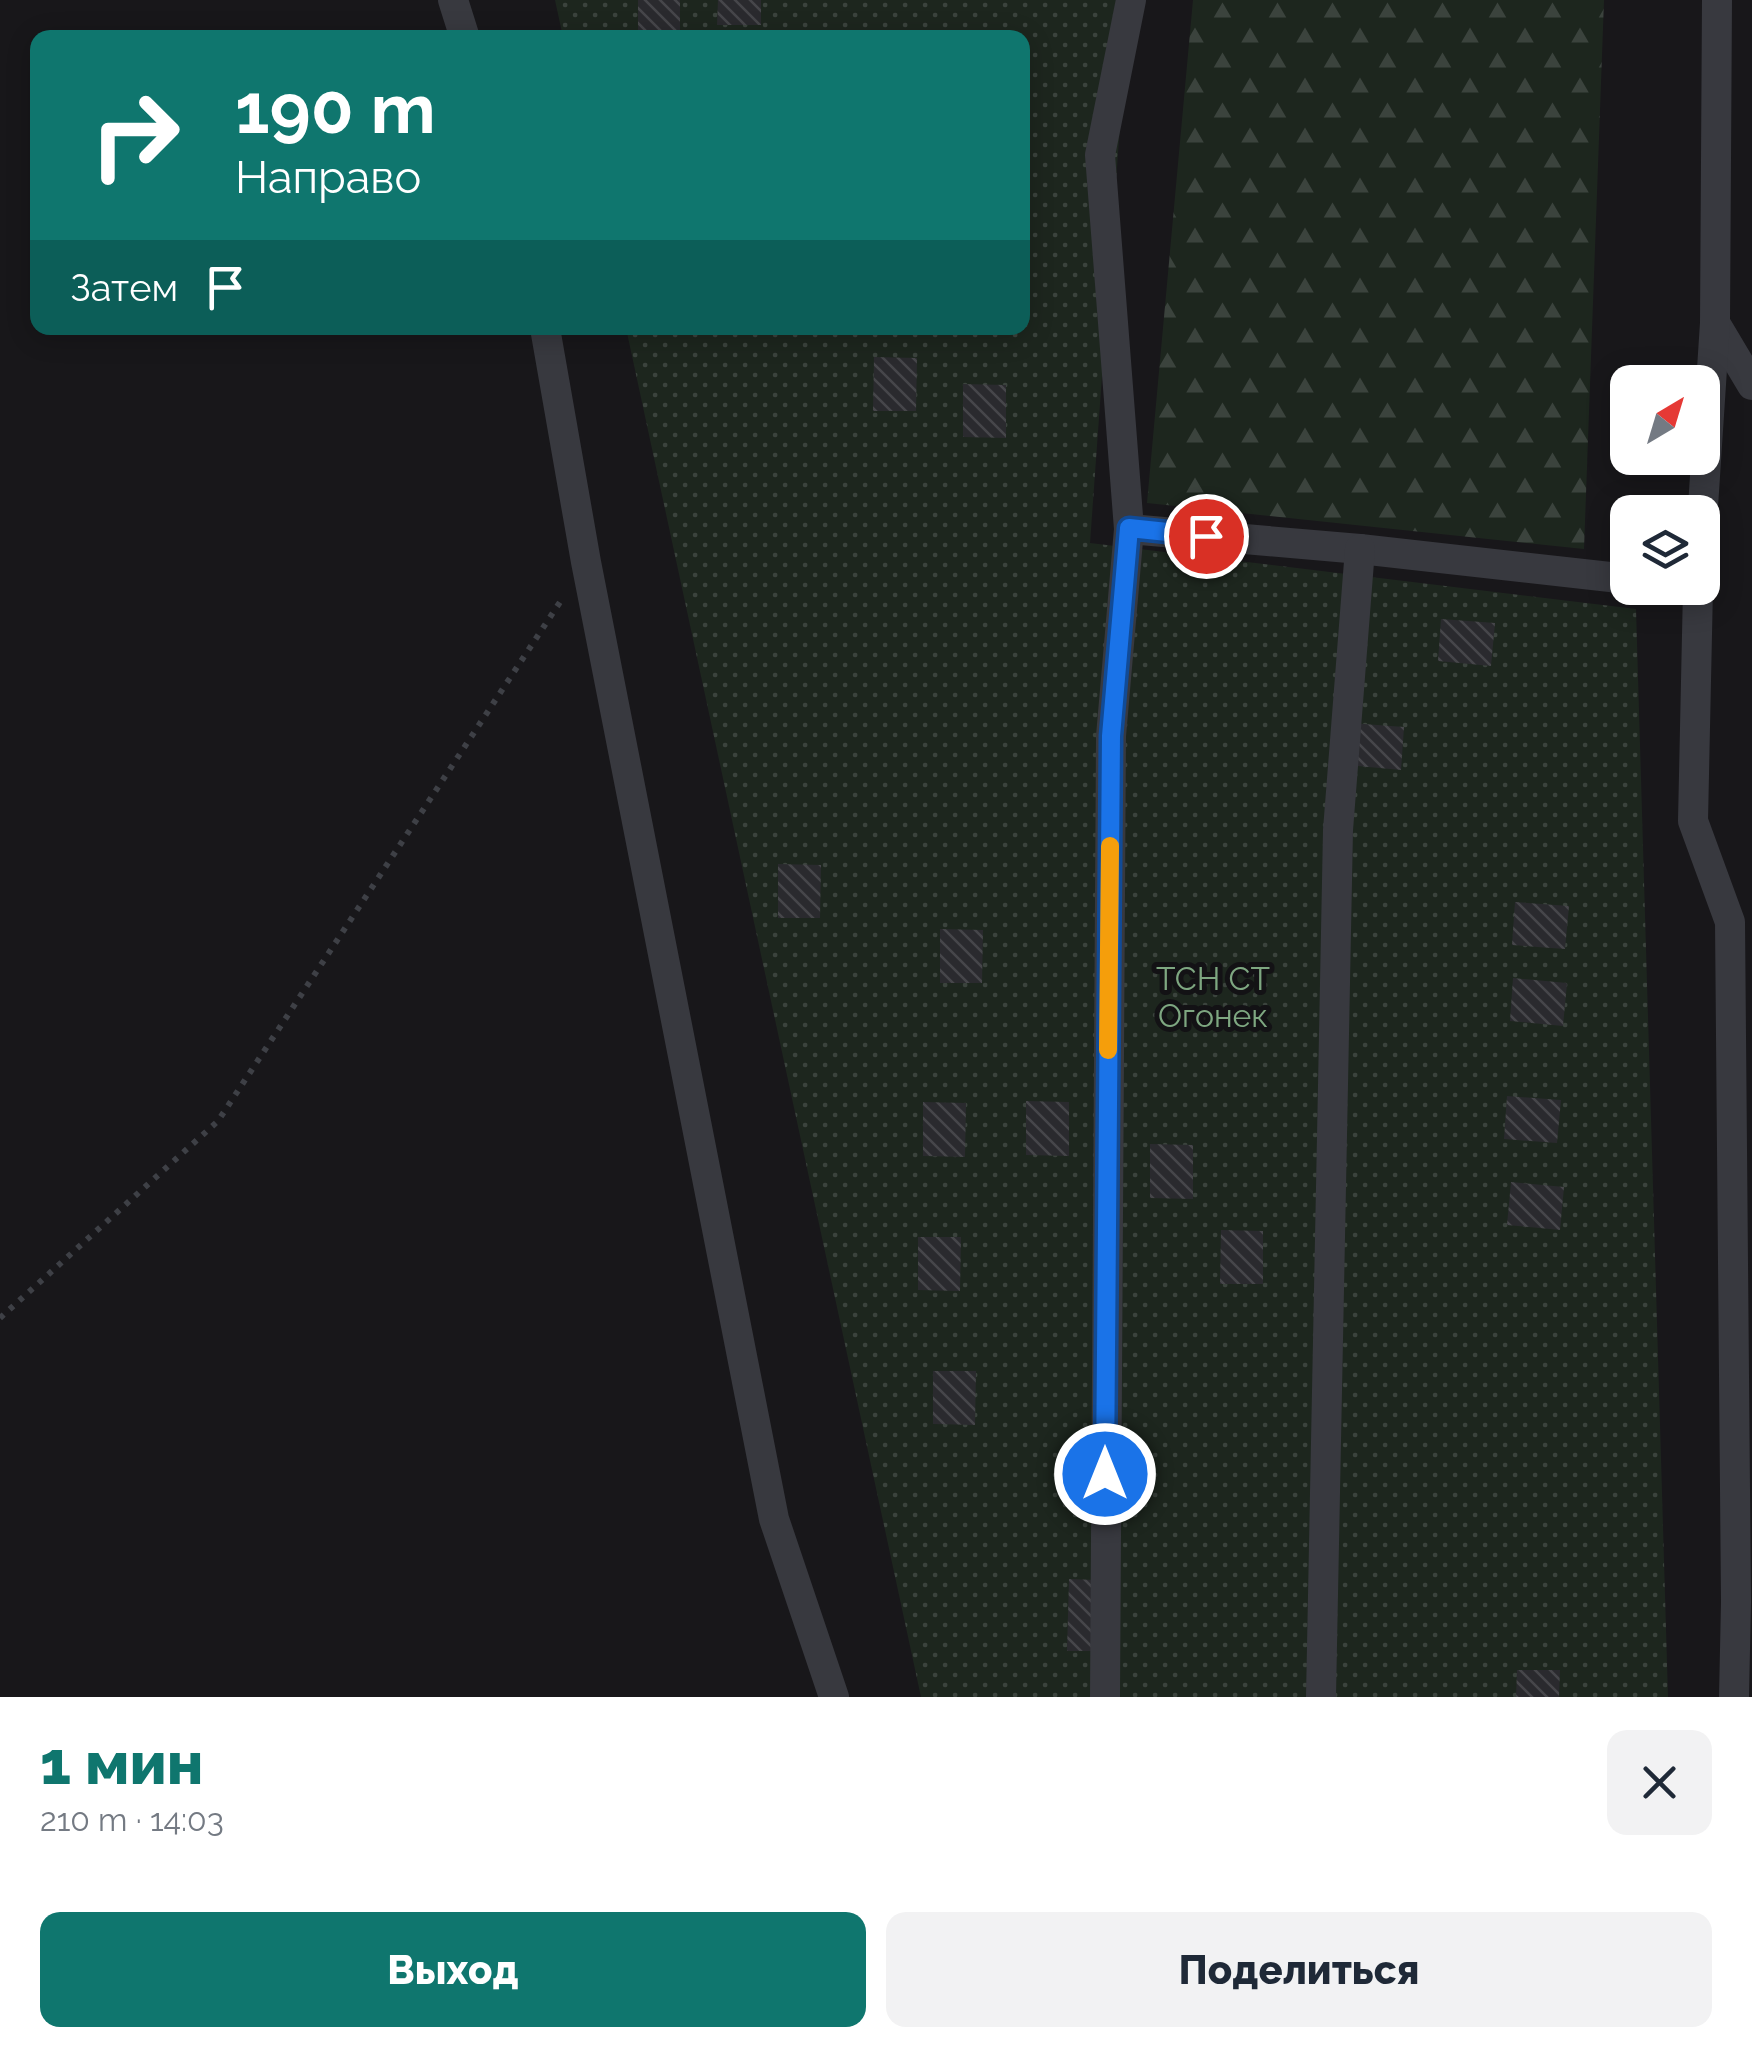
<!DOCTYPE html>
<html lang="ru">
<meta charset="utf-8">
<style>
:root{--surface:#fff;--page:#f2f2f3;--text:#1f2937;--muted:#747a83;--accent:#0f766e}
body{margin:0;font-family:Raleway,sans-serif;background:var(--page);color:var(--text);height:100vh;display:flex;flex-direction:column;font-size:38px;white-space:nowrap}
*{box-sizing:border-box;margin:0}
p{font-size:32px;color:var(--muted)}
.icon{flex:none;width:55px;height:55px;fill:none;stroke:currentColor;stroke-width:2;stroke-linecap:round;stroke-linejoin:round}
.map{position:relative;height:1697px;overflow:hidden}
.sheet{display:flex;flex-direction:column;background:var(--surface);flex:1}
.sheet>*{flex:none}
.banner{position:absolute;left:30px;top:30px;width:1000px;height:305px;border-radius:20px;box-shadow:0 5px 25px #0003;background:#0f766e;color:#fff;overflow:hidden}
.needle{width:65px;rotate:38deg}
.controls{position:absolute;left:1610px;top:365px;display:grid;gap:20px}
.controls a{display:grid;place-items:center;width:110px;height:110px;border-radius:20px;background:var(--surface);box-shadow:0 5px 25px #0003;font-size:50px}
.pin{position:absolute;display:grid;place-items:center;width:85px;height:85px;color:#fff;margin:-42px;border:5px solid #fff;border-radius:50%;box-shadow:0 2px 10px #0007}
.me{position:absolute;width:110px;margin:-55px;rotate:0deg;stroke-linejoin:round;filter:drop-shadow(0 0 8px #0008)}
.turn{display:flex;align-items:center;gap:35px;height:210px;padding:0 40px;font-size:45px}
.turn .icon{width:130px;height:130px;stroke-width:2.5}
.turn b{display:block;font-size:70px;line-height:85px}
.then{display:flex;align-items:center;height:95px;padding:0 40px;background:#0003;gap:20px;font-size:38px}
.round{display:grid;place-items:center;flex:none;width:105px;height:105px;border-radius:20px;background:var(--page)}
.headline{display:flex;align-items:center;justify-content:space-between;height:170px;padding:0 40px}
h1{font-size:60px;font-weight:800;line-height:75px;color:var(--accent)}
.cta{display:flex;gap:20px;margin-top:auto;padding:20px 40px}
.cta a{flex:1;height:115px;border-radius:20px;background:var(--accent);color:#fff;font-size:40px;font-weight:800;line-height:115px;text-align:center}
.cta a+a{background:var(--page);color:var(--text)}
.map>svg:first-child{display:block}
.forest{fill:url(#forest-firs)}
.garden{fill:url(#garden-dots)}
.building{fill:url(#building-back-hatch)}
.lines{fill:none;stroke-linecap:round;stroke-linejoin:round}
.path{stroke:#3e4046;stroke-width:6;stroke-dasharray:5 8;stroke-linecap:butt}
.street{stroke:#38393f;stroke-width:30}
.route-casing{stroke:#114b97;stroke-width:25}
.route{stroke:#1a73e8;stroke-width:18}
.slow{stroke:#f59e0b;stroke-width:18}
.labels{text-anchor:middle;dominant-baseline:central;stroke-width:10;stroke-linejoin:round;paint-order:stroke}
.park-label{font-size:32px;fill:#7ea781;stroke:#131215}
</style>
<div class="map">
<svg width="1752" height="1697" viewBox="0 0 1752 1697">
<defs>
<pattern id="forest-firs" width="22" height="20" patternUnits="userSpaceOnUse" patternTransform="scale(2.5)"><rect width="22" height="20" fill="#1d261e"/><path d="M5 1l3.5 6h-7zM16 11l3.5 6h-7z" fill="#3b433d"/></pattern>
<pattern id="garden-dots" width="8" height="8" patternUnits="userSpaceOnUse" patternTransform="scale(2.5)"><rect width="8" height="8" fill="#1d261e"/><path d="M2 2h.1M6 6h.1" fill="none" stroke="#3b433d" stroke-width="1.8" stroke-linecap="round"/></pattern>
<pattern id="building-back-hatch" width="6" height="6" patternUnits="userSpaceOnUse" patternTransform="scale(2.5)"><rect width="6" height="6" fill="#2a2a2e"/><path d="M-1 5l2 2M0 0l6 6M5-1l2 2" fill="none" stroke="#46464a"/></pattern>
</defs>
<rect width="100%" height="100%" fill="#18171a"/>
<path class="forest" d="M1193,0H1604L1584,549L1147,503Z"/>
<path class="garden" d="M555,0H1129L1090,543L1636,609L1668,1697H921L626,328H1022V38L563,37Z"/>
<g class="building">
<path d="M638,0H680V31L638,30Z"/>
<path d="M718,0H761V25H717Z"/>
<path d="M874,357L917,358L916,411H873Z"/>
<path d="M963,384L1006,385V438L963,437Z"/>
<path d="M1441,619L1495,623L1491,666L1438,661Z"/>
<path d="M1351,723L1404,727L1401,770L1347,765Z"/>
<path d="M778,864L821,865L820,918H778Z"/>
<path d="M1515,902L1569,906L1565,949L1512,945Z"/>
<path d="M940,929L983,930L982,983H940Z"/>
<path d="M1513,978L1567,983L1563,1026L1510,1021Z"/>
<path d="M1507,1096L1561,1100L1557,1143L1504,1139Z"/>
<path d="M1026,1101L1069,1102V1156L1026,1155Z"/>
<path d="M923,1102L966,1103L965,1157L923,1156Z"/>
<path d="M1150,1144L1193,1145V1199L1150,1198Z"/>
<path d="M1511,1182L1564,1187L1560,1230L1507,1225Z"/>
<path d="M1221,1230L1263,1231V1284H1220Z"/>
<path d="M918,1237H961L960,1291L918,1290Z"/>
<path d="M933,1371H976L975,1425L933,1424Z"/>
<path d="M1069,1579L1097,1580L1095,1651H1067Z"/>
<path d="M1517,1670H1560L1559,1697H1516Z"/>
</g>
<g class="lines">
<path class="path" d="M0,1318L218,1121L562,599"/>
<g class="street">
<path d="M453,0L465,38"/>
<path d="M1715,323L1752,385"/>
<path d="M545,328L586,562L774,1519L834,1697"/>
<path d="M1702,522L1715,323L1717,0"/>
<path d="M1129,529L1360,549L1628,579"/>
<path d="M1698,588L1693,821L1730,922L1736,1602L1734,1697"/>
<path d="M1105,1697L1111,736L1129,529L1100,155L1131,0"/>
<path d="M1321,1697L1338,830L1360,549"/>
</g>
</g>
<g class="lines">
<g class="route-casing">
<path id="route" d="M1105,1474L1111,736L1129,528L1206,536"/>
</g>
<use href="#route" class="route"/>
<path class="slow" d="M1108,1050L1110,846"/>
</g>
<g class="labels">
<g class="park-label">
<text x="1213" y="978">ТСН СТ<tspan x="1213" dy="37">Огонек</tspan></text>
</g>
</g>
</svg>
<div class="controls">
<a><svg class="needle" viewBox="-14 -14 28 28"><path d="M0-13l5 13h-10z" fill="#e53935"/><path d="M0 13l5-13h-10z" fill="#747a83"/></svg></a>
<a><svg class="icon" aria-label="layers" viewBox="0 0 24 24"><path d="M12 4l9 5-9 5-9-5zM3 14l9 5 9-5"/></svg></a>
</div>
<div class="pin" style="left:1206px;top:536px;background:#d93025"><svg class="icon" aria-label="arrive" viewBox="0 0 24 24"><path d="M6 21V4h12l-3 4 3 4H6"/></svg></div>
<svg class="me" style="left:1105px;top:1474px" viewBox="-20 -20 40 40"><circle r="17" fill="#1a73e8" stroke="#fff" stroke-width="3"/><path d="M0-11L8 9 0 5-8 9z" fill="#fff"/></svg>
<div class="banner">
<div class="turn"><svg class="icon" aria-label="right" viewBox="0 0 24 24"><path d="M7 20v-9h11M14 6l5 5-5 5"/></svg><div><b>190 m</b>Направо</div></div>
<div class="then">Затем<svg class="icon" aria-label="arrive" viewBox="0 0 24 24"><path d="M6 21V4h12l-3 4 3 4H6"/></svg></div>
</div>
</div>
<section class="sheet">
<div class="headline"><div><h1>1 мин</h1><p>210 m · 14:03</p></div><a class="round"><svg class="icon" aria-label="close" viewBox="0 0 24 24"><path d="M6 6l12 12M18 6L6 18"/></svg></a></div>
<div class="cta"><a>Выход</a><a>Поделиться</a></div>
</section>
